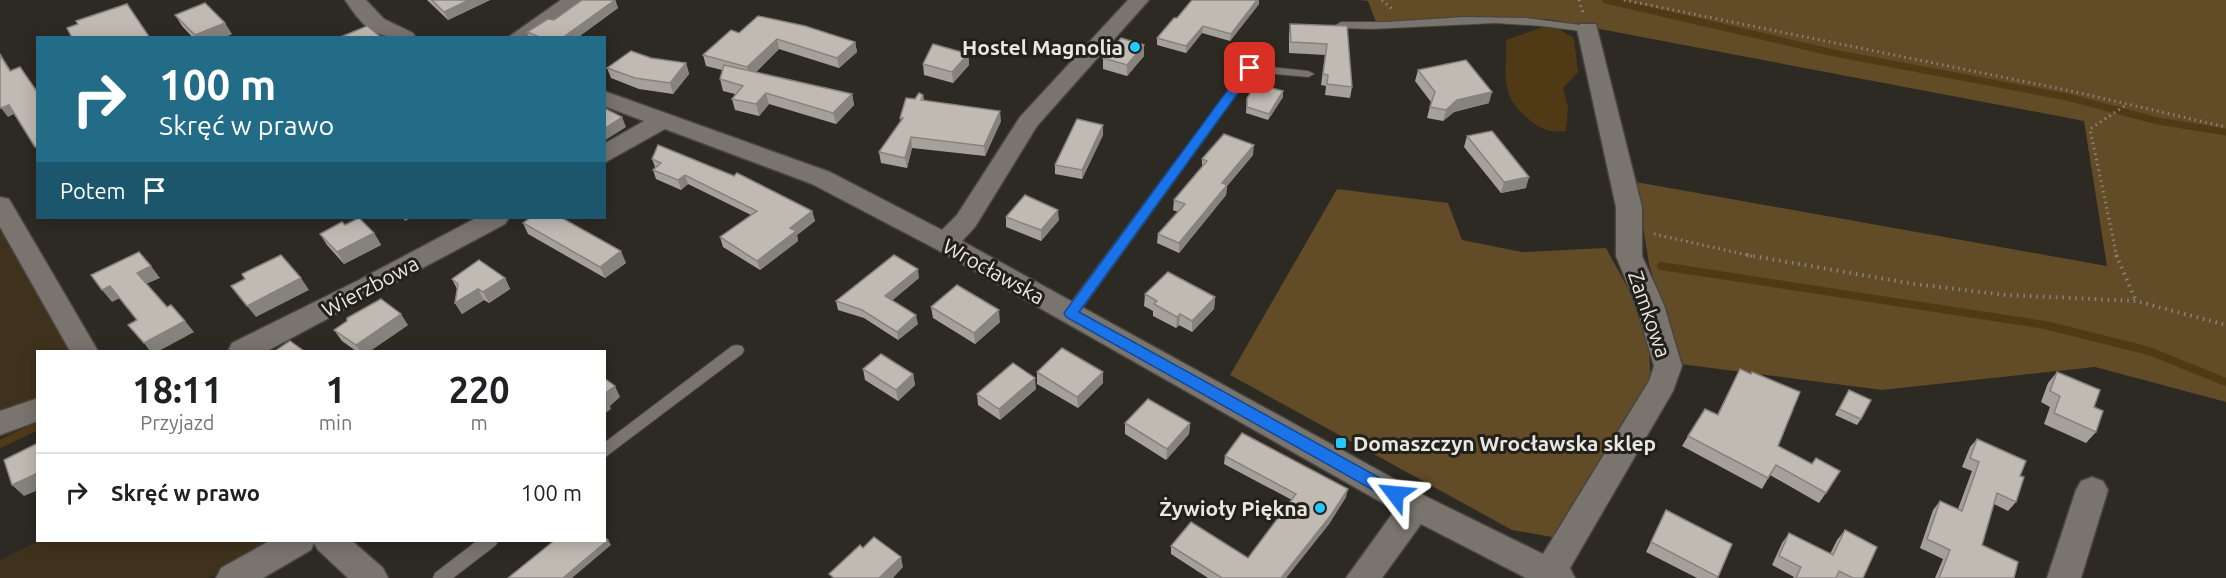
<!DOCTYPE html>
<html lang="pl">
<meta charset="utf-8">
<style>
:root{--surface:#fff;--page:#f2f2f2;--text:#202124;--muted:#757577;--line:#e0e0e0}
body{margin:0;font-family:Ubuntu,sans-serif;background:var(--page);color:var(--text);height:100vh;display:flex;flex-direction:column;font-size:22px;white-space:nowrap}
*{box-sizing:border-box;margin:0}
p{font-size:20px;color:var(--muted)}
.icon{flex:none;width:33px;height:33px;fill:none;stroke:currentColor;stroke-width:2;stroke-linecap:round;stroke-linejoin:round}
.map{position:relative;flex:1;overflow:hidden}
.side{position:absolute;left:36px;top:350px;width:570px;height:192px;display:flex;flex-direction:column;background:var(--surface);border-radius:0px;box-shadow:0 3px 15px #0003}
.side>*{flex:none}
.guide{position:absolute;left:36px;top:36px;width:570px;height:183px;border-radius:0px;box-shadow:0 3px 15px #0003;background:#236c87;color:#fff;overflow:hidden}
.pin{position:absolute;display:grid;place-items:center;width:51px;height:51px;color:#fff;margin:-26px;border-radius:12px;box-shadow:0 3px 9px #0006}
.me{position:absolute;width:66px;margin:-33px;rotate:299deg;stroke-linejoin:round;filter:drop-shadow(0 0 4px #0008)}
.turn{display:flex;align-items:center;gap:21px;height:126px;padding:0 24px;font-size:27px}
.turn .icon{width:78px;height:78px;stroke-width:2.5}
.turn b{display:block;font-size:42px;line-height:51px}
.then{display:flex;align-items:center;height:57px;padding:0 24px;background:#0003;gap:12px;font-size:22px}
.eta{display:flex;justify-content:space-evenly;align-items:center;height:102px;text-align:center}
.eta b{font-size:36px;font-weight:700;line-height:42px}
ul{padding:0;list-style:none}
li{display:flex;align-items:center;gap:18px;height:78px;padding:0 24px;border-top:2px solid var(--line)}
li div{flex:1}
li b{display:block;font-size:22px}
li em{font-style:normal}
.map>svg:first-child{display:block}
.green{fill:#3f321d}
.forest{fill:#624b27}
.water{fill:#503a16}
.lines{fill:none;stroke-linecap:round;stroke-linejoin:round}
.stream-far1{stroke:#503a16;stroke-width:7}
.stream{stroke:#503a16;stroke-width:8}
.lane-casing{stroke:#484440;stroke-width:2}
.street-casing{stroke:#484440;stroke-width:3}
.path-far1{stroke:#87847f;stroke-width:3;stroke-dasharray:1.5 4;stroke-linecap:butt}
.path{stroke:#87847f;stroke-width:4;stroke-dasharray:1.5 5;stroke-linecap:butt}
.lane{fill:#79746e;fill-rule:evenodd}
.street{fill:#79746e;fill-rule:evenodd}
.wall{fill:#a5a09a}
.shaded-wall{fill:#86827d}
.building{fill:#c0bab3;stroke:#86827d;stroke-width:1.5}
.route{fill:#1a73e8;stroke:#114b97;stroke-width:1.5}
.poi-dot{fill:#27c8ff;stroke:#231f19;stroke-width:2}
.labels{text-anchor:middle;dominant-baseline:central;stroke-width:6;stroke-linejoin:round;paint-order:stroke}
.poi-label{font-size:21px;font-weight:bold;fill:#e9e7e3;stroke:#231f19;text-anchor:end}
.street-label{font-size:21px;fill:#e9e7e3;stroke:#231f19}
</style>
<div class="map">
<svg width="2226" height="578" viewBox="0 0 2226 578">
<rect width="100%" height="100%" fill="#2d2923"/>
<g class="green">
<path d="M4,229L74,351H38L37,403L0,419V231Z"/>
<path d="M41,540H275L209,578H0V560Z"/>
</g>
<g class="forest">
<path d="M1359,0H2226V402L2095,367L1882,390L1680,364L1649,264L1636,182L2107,266L2084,121L1547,19L1481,18L1376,22L1368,1Z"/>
<path d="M1337,189L1448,203L1462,240L1522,252L1606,248L1647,323L1651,382L1558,538L1512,530L1230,375Z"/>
</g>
<path class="water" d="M1543,27H1555L1574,38L1578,72L1563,88L1568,107L1566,131C1550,133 1543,130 1531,121C1498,95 1507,77 1506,40Z"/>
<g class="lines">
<path class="stream-far1" d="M1606,0L1834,53L2067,97L2158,121L2226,132"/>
<g class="stream">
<path d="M1661,266L2045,325L2149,351L2226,382"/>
<path d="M0,444L38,426"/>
</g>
<g class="lane-casing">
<g id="lane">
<path d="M1464,17L1526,18L1588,26L1593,29L1588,32L1542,26L1495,23L1372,29L1341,28L1336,25L1341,22H1387Z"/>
<path d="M1250,65L1308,71L1314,74L1308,77L1253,72L1076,317H1066L1064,313L1066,309L1246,66Z"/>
<path d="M737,345L742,346L744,350L742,354L604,458V443L732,346Z"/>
<path d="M478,540H498L496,545L453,578H433L435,573Z"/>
</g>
</g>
<g class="street-casing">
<g id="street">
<path d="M345,0H366L384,19L413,33L416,38C376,38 367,33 345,0Z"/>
<path d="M561,0H585L533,38H507Z"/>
<path d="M1128,0H1149L1037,126L975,227L962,241L1427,497L1543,554L1649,381L1654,366L1636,305L1616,256V207L1577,29L1580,24H1596L1642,207V256L1664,305L1682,366L1673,391L1570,568L1575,578H1526L1421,524L1382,578H1346L1395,510L936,249L812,184L665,129L604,163V144L644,121L604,106V91L830,172L942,230L957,215L1020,117Z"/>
<path d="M0,197L9,199L98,351H70L0,227Z"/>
<path d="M476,218H509L505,224L267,351H228L232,343L359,280Z"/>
<path d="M38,398V421L0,435V411Z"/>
<path d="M2092,477L2103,481L2108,490L2081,578H2047L2076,490L2081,481Z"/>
<path d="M271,540H351L383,568L388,578H348L318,550L314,543L311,550L263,578H216L221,568Z"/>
</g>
</g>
<g class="path-far1">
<path d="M1382,0L1392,9"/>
<path d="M1579,0L1583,13"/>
<path d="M1624,0L2071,91L2226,127"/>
<path d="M1654,234L1756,257"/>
<path d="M2117,257L2090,129L2126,105"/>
</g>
<g class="path">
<path d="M1747,255L1914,284L2006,295L2136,301L2226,325"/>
<path d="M2116,255L2136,301"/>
</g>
<use href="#lane" class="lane"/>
<use href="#street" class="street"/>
</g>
<g class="wall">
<path d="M427,0H490L448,20Z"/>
<path d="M615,0L618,8L577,38H529L527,32L554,20Z"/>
<path d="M1259,4L1230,41L1202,33L1186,53L1157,45V38L1177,18Z"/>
<path d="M175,15L232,34L223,38H193L182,26Z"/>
<path d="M1290,24L1347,26L1352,87L1350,98L1325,95L1326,86L1321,85L1325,55L1289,53V35Z"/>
<path d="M739,33L855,42L857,52L839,68L779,49L756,72L852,94L854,105L836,124L769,104L759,116L735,110L732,99L735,94L723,91L720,79L722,70L706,66L703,55Z"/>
<path d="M968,54L969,65L953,83L924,75L923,64Z"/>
<path d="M1144,56L1127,76L1103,69V58Z"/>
<path d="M651,58L686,63L689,74L673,94L639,89L611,78L607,68Z"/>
<path d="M1418,70L1489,103L1454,112L1443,121L1427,118L1431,102L1415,81Z"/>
<path d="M1283,91V97L1268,120L1246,113L1247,98Z"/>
<path d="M923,95L924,100L1001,121L985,156L912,148L907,168L881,163L879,152L901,121L900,118L915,99Z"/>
<path d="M1103,125V135L1082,179L1055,174V165Z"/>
<path d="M1467,136L1526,188L1501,193L1464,147Z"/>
<path d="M1253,155L1227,186L1226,195L1179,253L1157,243L1158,234L1178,212L1173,210L1174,200L1202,167V159Z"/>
<path d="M652,159L812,211L815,221L797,235L798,241L760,270L723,247L720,237L751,215L688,184L681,190L656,179L653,170L655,167Z"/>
<path d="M1006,217L1059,220L1041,241L1006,227Z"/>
<path d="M523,223L626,263L605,278L528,234Z"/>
<path d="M345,225L374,233L381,245L344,264L327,245L320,234Z"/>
<path d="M505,278L510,289L489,303L484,300L462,314L455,303L457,289L452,279Z"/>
<path d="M919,278L892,300L918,324L898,340L864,318L838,310L836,301Z"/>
<path d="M1145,294L1215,297L1214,309L1192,332L1179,325L1176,328L1153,316V311L1144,306Z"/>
<path d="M931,307L1000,322L975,344L933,318Z"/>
<path d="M408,325L370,351H356L342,341L334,330Z"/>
<path d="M863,369L913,374L915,385L898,401L865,380Z"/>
<path d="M1740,369L1778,446L1826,493L1819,503L1770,475L1762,489L1682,446L1688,436L1717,415Z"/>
<path d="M1037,372H1103V383L1078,408L1037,384Z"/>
<path d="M2057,372L2094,407L2096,432L2086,443L2044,424L2050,407L2041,402L2048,383Z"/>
<path d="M1036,389L1000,420L978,405L977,394Z"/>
<path d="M1849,390L1861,419L1857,425L1835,415Z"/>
<path d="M1125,423H1190L1189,434L1166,460L1125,434Z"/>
<path d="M1977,439L2020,476L2016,502L2008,511L1994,504L1982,545L2014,578H1935L1943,559L1920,548L1933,510L1940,501L1958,509L1972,471L1962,467L1970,447Z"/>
<path d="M1225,456L1346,497L1329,524L1286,578H1208L1171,554V546L1248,558L1292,500L1224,464Z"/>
<path d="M1666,510L1732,544L1717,578H1697L1646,552Z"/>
<path d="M1845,530L1863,578H1793L1794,577L1772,565L1782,543L1789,533L1830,554L1837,540Z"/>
</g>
<g class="shaded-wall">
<path d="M469,0H490L448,20L444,12Z"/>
<path d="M615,0L618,8L577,38H562Z"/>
<path d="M1257,0H1259V4L1230,41L1231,34Z"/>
<path d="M225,23L232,34L223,38H196L195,35Z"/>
<path d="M1203,26L1202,33L1186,53V46Z"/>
<path d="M777,39L779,49L750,78L747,67Z"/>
<path d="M855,42L857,52L839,68L837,58Z"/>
<path d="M1144,45V56L1127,76V65Z"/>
<path d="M0,53L16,79L10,71L0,55Z"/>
<path d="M968,54L969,65L953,83L952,72Z"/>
<path d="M686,63L689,74L673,94L670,83Z"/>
<path d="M1283,91V97L1268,120L1269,114Z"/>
<path d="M1492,92L1489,103L1454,112L1443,121L1446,110L1457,100Z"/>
<path d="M766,93L769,104L759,116L756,104Z"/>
<path d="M852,94L854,105L836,124L833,113Z"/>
<path d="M9,105L16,113L8,117L1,108Z"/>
<path d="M1000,111L1001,121L985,156L984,146Z"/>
<path d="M622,117L626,127L604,141V129Z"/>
<path d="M1103,125V135L1082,179V170Z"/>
<path d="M911,137L912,148L907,168L905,158Z"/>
<path d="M1254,145L1253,155L1227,186L1226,195L1179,253V243L1222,183Z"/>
<path d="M685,175L688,184L681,190L678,180Z"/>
<path d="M1529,177L1526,188L1501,193L1504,182Z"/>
<path d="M1058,210L1059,220L1041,241V230Z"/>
<path d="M812,211L815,221L797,235L798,241L760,270L757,261L790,228Z"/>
<path d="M403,218H411L405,221Z"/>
<path d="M374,233L381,245L344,264L337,252Z"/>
<path d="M621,251L626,263L605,278L600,267Z"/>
<path d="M151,266L160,278L146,284L137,273Z"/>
<path d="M918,269L919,278L887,305L885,296Z"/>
<path d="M301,278L309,290L256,317L247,306Z"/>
<path d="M505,278L510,289L489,303L483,292Z"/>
<path d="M110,286L120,298L112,302L102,290Z"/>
<path d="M478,289L484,300L462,314L455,303Z"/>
<path d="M1215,297L1214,309L1192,332V321Z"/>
<path d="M999,310L1000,322L975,344L974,333Z"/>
<path d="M401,314L408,325L370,351H360L356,345Z"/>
<path d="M1180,314L1179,325L1176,328L1177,317Z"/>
<path d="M916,315L918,324L898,340L897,332Z"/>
<path d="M185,321L194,332L159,351H150L144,343Z"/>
<path d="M1103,372V383L1078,408L1077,397Z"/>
<path d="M913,374L915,385L898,401L896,390Z"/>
<path d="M1035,378L1036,389L1000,420L999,409Z"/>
<path d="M615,386L620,397L610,406L611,409L604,414V394Z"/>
<path d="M1190,423L1189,434L1166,460L1167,449Z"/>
<path d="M38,473V490L24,496L12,485Z"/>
<path d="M1348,489L1346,497L1329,524L1286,578H1281Z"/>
<path d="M608,540L611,545L572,578H563Z"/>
<path d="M901,557L903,567L893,578H879Z"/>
</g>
<g class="building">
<path d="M432,0H469L444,12Z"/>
<path d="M582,0H615L562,38H542L527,32L548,19L554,20Z"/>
<path d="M1192,0H1257L1231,34L1203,26L1186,46L1157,38L1174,18H1177Z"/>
<path d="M205,3L225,23L195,35L175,15Z"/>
<path d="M127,4L150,38H72L67,28L78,24L76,21Z"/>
<path d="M758,16L805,26L855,42L837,58L777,39L747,67L703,55L731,30L739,33Z"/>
<path d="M1290,24L1347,26L1352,87L1327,84L1328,75L1323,74L1327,44L1291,42Z"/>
<path d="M367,26L382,38H338Z"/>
<path d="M1121,38L1144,45L1127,65L1103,58Z"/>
<path d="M933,44L968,54L952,72L923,64Z"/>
<path d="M631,51L651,58L686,63L670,83L635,78L607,68Z"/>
<path d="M0,55L10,71L20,67L38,93V146L35,147L9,105L1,108L0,106Z"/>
<path d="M1466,60L1492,92L1457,100L1446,110L1430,107L1435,92L1418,70Z"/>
<path d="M724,65L852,94L833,113L766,93L756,104L732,99L743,86L720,79Z"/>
<path d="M1256,84L1283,91L1269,114L1247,107V98Z"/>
<path d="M919,93L923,95L921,100L1000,111L984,146L911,137L905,158L879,152L903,118H900L906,98L915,99Z"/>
<path d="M604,108L622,117L604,129Z"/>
<path d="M1077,119L1103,125L1082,170L1055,165Z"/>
<path d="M1492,131L1529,177L1504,182L1467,136Z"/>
<path d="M1224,134L1254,145L1222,183L1227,185L1179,243L1158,234L1185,204L1174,200L1207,161L1202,159Z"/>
<path d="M658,145L734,176L737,173L812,211L790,228L796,231L757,261L720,237L757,211L685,175L678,180L653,170L661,163L652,159Z"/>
<path d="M1025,195L1058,210L1041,230L1006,217Z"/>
<path d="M359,218L374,233L337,252L320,234L342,222L345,225Z"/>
<path d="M530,218H562L621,251L600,267L523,223Z"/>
<path d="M139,252L151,266L137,273L167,307L171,305L185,321L144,343L128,325L137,320L110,286L102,290L91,275Z"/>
<path d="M281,255L301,278L247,306L231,286L245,279L242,274Z"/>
<path d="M894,255L918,269L885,296L916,315L897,332L862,310L836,301Z"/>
<path d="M479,260L505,278L483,292L478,289L455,303L458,284L452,279Z"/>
<path d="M1168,272L1215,297L1192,321L1180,314L1177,317L1154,304L1157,301L1145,294Z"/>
<path d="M957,285L999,310L974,333L931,307Z"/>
<path d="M381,299L401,314L356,345L334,330L347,321V318Z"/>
<path d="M290,341L304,351H275Z"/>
<path d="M1062,348L1103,372L1077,397L1037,372Z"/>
<path d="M881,354L913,374L896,390L863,369Z"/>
<path d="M1013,363L1035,378L999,409L977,394Z"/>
<path d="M1740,369L1751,374L1752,372L1800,392L1778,446L1812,464L1816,458L1840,471L1826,493L1776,465L1768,478L1688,436L1705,409L1718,415Z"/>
<path d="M2057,372L2100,390L2094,407L2103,411L2096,432L2054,413L2060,396L2050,391Z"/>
<path d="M604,378L615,386L604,394Z"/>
<path d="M1849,390L1871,400L1861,419L1839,409Z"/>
<path d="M1148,399L1190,423L1167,449L1125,423Z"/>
<path d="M1242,433L1348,489L1331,515L1281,578H1222L1171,546L1191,522L1248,558L1296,494L1225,456Z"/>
<path d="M1977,439L2026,461L2020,476L2024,477L2016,502L1997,493L1982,545L2018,562L2014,578H1939L1950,550L1927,539L1940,501L1962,511L1979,462L1970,458Z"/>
<path d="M38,443V473L12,485L4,460Z"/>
<path d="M1666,510L1732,544L1718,577L1651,542Z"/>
<path d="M1845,530L1877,547L1863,578H1853L1839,571L1836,578H1796L1801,567L1779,556L1789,533L1833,555Z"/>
<path d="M604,537L608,540L563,578H508L555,540H604Z"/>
<path d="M874,537L901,557L879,578H834L829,574L860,545L863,548Z"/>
</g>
<path class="route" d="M1246,65L1256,68L1079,312L1400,489L1403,494L1400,499H1389L1066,317L1064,313Z"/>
<g class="poi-dot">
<circle cx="1135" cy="47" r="6"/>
<rect x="1335" y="437" width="12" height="12" rx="3"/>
<circle cx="1320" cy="508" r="6"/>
</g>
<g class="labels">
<g class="poi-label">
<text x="1123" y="47">Hostel Magnolia</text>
<text x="1353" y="443" text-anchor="start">Domaszczyn Wrocławska sklep</text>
<text x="1308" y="508">Żywioły Piękna</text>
</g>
<g class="street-label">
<text transform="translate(994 271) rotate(29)">Wrocławska</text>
<text transform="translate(370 286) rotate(-28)">Wierzbowa</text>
<text transform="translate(1650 314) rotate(71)">Zamkowa</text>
</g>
</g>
</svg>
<div class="pin" style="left:1250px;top:68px;background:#d93025"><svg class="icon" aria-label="arrive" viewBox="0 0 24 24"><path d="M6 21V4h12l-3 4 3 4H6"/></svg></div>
<svg class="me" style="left:1395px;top:494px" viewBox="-20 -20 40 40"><path d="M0-17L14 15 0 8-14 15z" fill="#1a73e8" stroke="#fff" stroke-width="4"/></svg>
<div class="guide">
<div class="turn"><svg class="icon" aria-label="right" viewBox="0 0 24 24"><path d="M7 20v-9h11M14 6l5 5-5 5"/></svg><div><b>100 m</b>Skręć w prawo</div></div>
<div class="then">Potem<svg class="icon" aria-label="arrive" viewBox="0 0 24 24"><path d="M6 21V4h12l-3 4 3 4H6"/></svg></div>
</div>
<section class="side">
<div class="eta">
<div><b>18:11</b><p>Przyjazd</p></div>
<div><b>1</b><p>min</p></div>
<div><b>220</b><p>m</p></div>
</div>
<ul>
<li><svg class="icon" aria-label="right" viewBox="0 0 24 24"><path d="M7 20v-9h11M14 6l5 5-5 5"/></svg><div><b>Skręć w prawo</b></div><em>100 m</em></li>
</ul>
</section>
</div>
